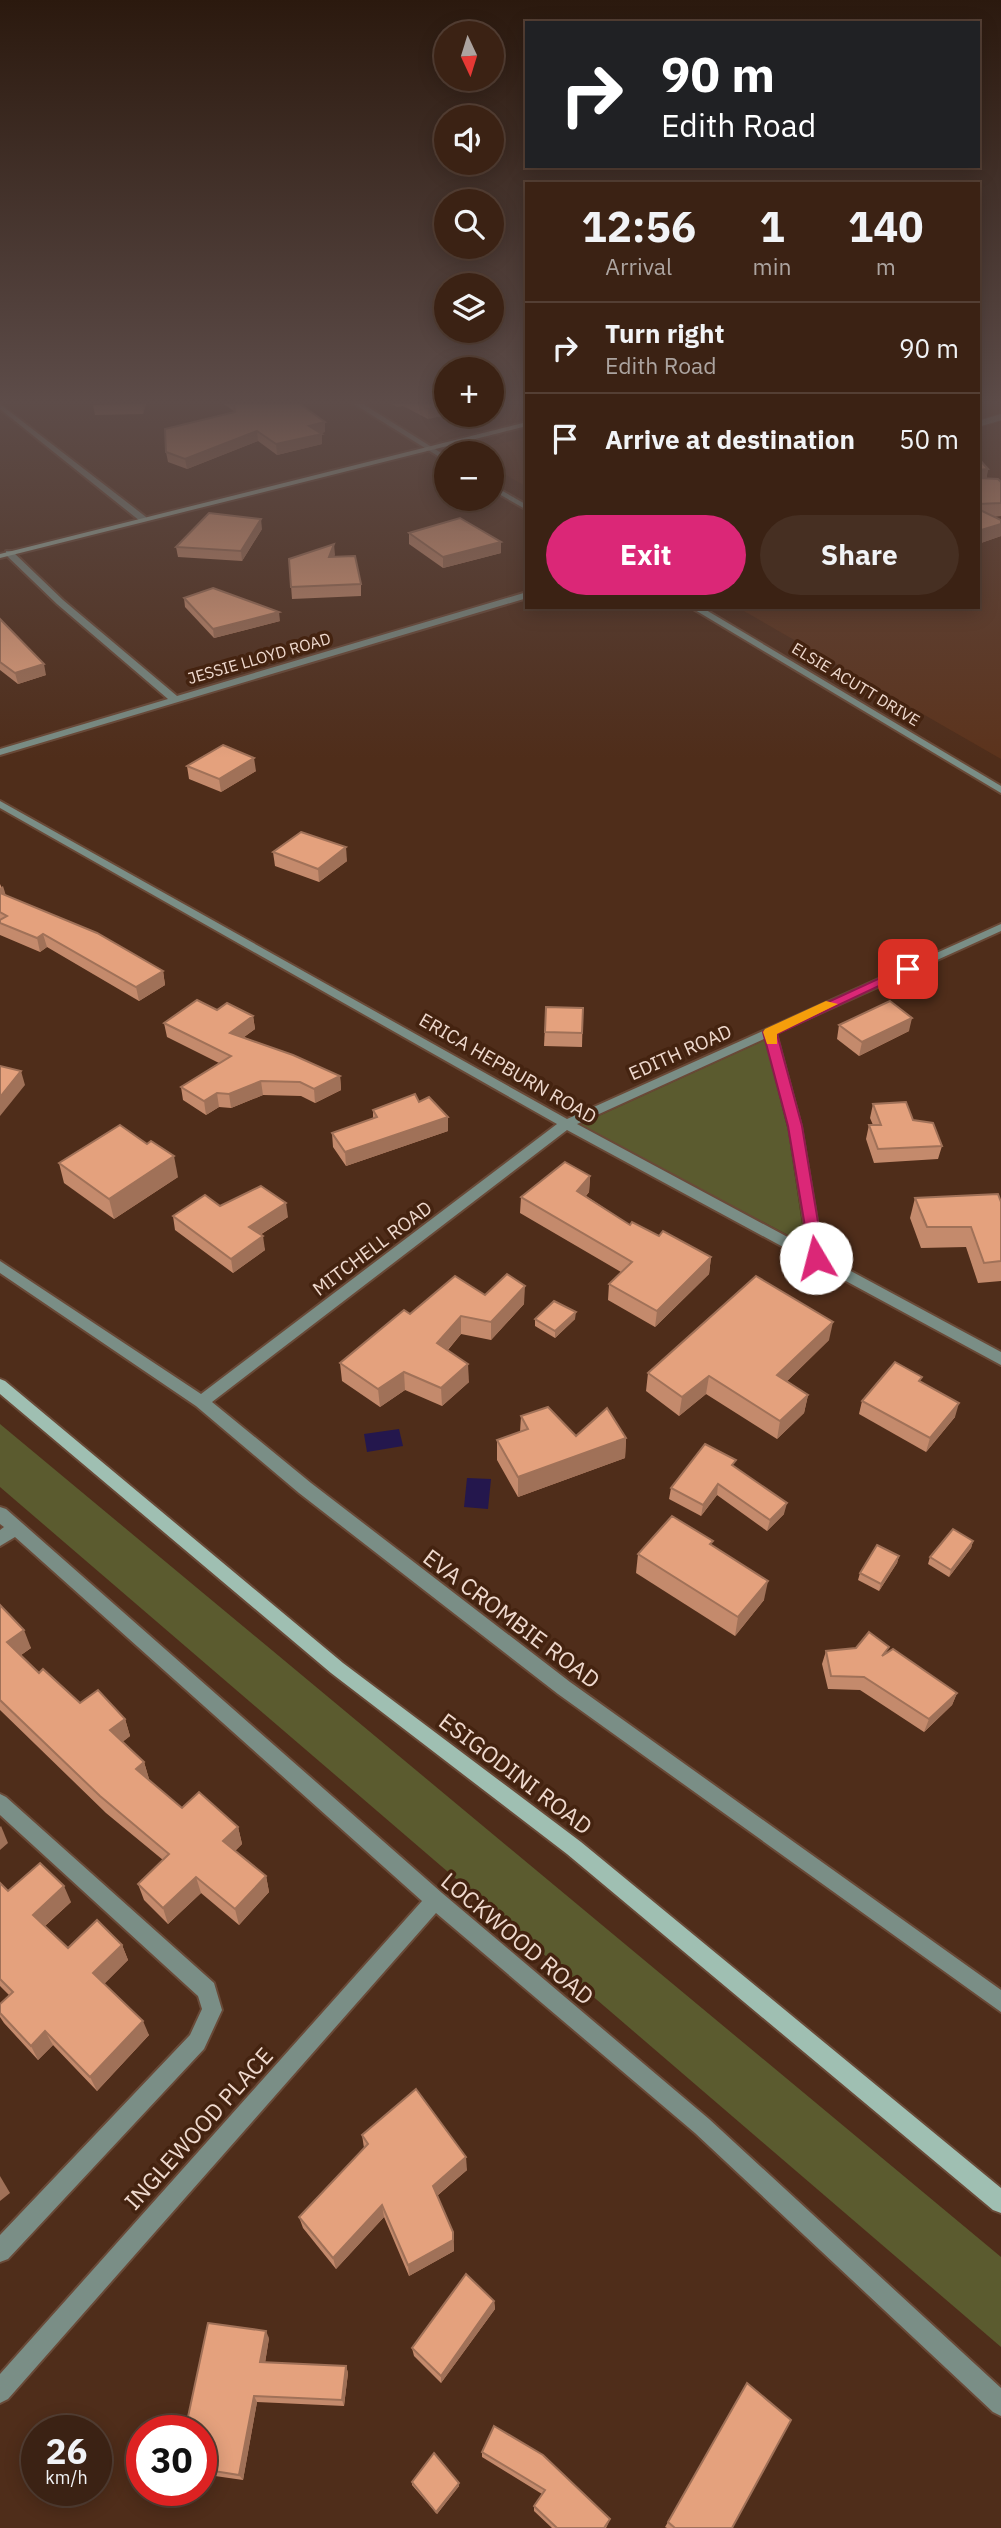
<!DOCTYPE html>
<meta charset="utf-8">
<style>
:root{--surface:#3b2214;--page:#462f22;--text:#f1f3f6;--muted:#aca4a0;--line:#543f34;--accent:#db2777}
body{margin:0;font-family:"IBM Plex Sans",sans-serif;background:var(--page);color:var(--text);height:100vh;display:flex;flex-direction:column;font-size:26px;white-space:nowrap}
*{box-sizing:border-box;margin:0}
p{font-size:23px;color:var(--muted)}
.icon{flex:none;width:38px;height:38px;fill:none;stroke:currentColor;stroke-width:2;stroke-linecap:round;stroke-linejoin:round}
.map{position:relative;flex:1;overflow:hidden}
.drawer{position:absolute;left:525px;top:182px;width:455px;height:427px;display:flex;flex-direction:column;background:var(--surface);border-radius:0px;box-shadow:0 4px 18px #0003,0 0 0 2px var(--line)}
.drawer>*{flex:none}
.hud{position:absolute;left:525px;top:21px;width:455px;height:147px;border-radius:0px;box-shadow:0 4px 18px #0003,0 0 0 2px var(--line);background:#202124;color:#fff;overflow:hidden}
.needle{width:46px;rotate:176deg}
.buttons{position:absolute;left:434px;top:21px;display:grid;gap:14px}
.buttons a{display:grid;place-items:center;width:70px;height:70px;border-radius:50%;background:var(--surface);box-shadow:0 4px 18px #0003,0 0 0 2px var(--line);font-size:35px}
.speed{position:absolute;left:21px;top:2415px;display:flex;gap:14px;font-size:35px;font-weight:700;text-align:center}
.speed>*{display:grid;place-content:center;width:91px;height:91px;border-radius:50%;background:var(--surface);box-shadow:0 4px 18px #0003,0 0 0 2px var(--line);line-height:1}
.speed small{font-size:18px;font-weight:400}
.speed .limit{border:10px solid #d22;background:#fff;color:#111}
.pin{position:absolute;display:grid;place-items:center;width:60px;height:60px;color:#fff;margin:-30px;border-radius:14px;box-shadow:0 4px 10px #0006}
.me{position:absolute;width:77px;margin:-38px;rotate:352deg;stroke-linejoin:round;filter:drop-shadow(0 0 5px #0008)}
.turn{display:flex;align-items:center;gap:24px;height:147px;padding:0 21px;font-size:32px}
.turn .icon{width:91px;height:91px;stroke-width:2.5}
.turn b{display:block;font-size:49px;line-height:60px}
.eta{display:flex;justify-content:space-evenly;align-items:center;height:119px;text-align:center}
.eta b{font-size:42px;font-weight:700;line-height:49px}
.action{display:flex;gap:14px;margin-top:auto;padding:14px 21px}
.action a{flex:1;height:80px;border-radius:42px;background:var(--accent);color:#fff;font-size:28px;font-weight:700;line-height:80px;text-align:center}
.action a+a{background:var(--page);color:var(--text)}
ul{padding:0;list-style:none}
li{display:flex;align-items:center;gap:21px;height:91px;padding:0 21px;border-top:2px solid var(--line)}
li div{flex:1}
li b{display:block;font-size:26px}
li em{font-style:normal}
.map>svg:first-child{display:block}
.built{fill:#5c331c}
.green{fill:#5b5b2f}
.water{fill:#24174d}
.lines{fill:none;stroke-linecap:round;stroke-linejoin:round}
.lane-casing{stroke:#694937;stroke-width:8}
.street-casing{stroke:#694937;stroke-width:4}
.secondary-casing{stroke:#694937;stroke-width:4}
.lane{stroke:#7a8e86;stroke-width:6}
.street{fill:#7a8e86;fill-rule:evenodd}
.secondary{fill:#9fbfb2;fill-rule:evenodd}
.wall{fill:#c48a6c}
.shaded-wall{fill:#a07158}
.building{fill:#e4a17d;stroke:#a07158;stroke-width:2}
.route{fill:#db2777;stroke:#8e194d;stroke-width:2}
.slow{fill:#f59e0b}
.labels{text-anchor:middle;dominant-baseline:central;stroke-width:7;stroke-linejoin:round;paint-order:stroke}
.far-street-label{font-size:16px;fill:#efd9ce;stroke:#442310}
.street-label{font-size:19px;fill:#efd9ce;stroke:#442310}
.near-street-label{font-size:23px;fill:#efd9ce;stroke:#442310}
</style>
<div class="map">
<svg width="1001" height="2528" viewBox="0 0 1001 2528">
<rect width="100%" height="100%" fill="#4f2d1a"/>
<g class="built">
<path d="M978,404H1001V759L737,607H978Z"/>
<path d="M527,437V487L492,467V453L467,452Z"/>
</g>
<g class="green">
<path d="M765,1040L788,1131L805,1244L579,1125Z"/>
<path d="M0,1424L1001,2257V2347L0,1487Z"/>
</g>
<g class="water">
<path d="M399,1429L403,1446L367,1452L364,1434Z"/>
<path d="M467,1478L491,1479L488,1509L464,1507Z"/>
</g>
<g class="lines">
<g class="lane-casing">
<path id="lane" d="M978,424L1001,417"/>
</g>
<g class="street-casing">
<g id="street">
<path d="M0,404L146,517V521H140L0,409Z"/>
<path d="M354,404H363L446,456V461Z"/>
<path d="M492,485L527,505V510L492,490Z"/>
<path d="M6,551H12L63,600L177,696L527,592V598L0,755V749L168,699L57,604L6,555Z"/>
<path d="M690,607H701L1001,786V793Z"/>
<path d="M0,801L567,1119L1001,924V931L776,1033L801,1126L823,1256L1001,1352V1365L567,1130L212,1402L311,1483L570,1682L1001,1990V2012L558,1694L299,1493L196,1406L0,1273V1261L201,1394L557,1124L0,808ZM766,1038L789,1126L808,1248L577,1124Z"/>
<path d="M0,1507L6,1509L22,1523L442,1893L709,2119L1001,2388V2416L993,2412L695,2133L436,1913L8,2399L0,2403V2374L422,1901L15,1537L0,1546V1530L4,1527L0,1524Z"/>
<path d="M0,1794L6,1797L214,1983L222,2010L204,2049L8,2259L0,2262V2235L190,2035L202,2009L198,1996L0,1815Z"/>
</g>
</g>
<g class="secondary-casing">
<g id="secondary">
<path d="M527,422V426L0,558V554Z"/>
<path d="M0,1379L5,1381L343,1663L581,1842L1001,2188V2213L993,2210L567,1854L331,1673L0,1394Z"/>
</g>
</g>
<use href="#lane" class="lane"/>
<use href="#street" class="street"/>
<use href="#secondary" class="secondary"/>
</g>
<g class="wall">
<path d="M146,404L143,414L95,415L93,405Z"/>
<path d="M224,404H300L325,422V432L321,433L322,444L277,455L258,441L187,469L168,462L166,452L235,412Z"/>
<path d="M392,404H446L428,419L403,406L397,407Z"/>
<path d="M978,458L988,469L986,479L1001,482V516L993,517L1001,536L978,544Z"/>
<path d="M262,529L242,561L178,557L176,547Z"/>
<path d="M409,533L501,553L443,568L409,544Z"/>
<path d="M334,544V557L361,584V596L292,599L289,559Z"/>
<path d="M184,598L280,621L214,638L185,607Z"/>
<path d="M0,619L46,675L18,684L0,670Z"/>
<path d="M187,766L256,771L221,792L189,779Z"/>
<path d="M273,852L347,861L319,882L275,866Z"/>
<path d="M0,884L6,896L163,971L165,985L139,1001L47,947L40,952L0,935Z"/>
<path d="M546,1007L583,1008L582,1047L544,1046Z"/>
<path d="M217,1010L253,1016L255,1029L244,1037L340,1076L341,1090L315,1103L301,1096L263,1095L231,1108L219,1107L206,1115L183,1100L181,1087L219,1063L167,1037L164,1023Z"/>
<path d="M839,1025L909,1031L859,1056L837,1039Z"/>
<path d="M419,1102L448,1117V1131L346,1166L333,1147L332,1133L373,1119V1110Z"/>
<path d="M873,1104L913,1120L942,1146L938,1159L874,1163L866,1139L869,1125H873L870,1118Z"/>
<path d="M59,1163L178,1177L114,1219L64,1183Z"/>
<path d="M590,1176L589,1192L586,1196L630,1225L711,1257L709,1274L655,1327L608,1300L609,1284L621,1272L520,1213L521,1197Z"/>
<path d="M915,1198L1001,1202V1281L978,1283L966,1247L921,1248L910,1218Z"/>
<path d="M220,1206L288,1217L260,1235L265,1250L233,1273L175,1230L173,1216Z"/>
<path d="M485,1295L524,1304L491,1340L461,1334L448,1350L469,1382L442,1406L405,1390L380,1407L342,1381L340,1363L410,1314Z"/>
<path d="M535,1319H575L555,1338L535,1326Z"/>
<path d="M829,1340L787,1381L808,1395L804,1413L777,1439L706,1394L679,1416L646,1391L648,1373Z"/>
<path d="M921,1382L955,1417L926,1452L859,1414L862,1401Z"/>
<path d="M521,1416L576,1436L626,1438L625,1458L518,1497L497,1460V1440L520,1432Z"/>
<path d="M735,1467L784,1514L767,1531L717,1495L701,1516L669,1499L671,1488Z"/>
<path d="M973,1541L971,1548L949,1577L928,1564L930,1557Z"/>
<path d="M712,1546L764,1600L735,1636L636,1573L638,1554Z"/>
<path d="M899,1556L897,1563L879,1591L858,1580L860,1573Z"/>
<path d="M0,1605L31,1648L21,1655L39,1673L80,1703L125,1719L130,1736L122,1742L144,1762L149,1779L148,1780L182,1808L238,1827L242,1844L235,1851L266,1876L269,1892L239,1925L201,1893L168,1924L144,1900L138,1884L163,1860L106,1813L0,1710Z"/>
<path d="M826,1651L888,1652L957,1693L952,1705L924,1732L860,1690L828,1689L822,1664Z"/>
<path d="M0,1883L8,1891L71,1902L45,1926L68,1948L122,1945L128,1960L104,1984L149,2035L97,2091L53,2045L38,2060L4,2023L0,2017V2004L9,1995L0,1986Z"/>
<path d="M362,2135L467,2170L437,2196L453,2232L454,2251L409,2276L384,2217L336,2269L303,2228L299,2217L364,2148Z"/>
<path d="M494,2301L495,2309L441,2383L414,2356L412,2348Z"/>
<path d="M269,2338L265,2363L346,2366L348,2373L344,2406L257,2402L243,2480L201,2474V2431Z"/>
<path d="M482,2452L610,2519L608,2524L606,2528H552L534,2511V2506L542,2494L482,2457Z"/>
<path d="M412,2482L459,2483V2486L437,2514L412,2485Z"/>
<path d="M668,2522L732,2528H667L665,2527Z"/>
</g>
<g class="shaded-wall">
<path d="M142,404H146L143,414Z"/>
<path d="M446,404L447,415L428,419V409Z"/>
<path d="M325,422V432L310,436L309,426Z"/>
<path d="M257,431L258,441L187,469L185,459Z"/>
<path d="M322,434V444L277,455L276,444Z"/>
<path d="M988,469L986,482L978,483V470Z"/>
<path d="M261,519L262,529L242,561L241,551Z"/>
<path d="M1001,524V536L978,544V531Z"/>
<path d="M501,542V553L443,568V557Z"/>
<path d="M334,544L335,555L329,569V557Z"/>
<path d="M279,612L280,621L214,638L213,629Z"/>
<path d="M44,664L46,675L18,684L15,673Z"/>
<path d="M254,758L256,771L221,792L219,779Z"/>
<path d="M346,847L347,861L319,882L318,869Z"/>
<path d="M3,886L7,899L0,903V888Z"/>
<path d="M43,934L47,947L40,952L37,938Z"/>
<path d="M163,971L165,985L139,1001L136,987Z"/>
<path d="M253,1016L255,1029L232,1046L230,1033Z"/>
<path d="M912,1018L909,1031L859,1056L862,1042Z"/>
<path d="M21,1071L25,1085L0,1116V1097Z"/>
<path d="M340,1076L341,1090L315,1103L314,1089Z"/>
<path d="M261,1081L263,1095L231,1108L229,1094Z"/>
<path d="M217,1093L219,1107L206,1115L204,1101Z"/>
<path d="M448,1117V1131L346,1166L345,1152Z"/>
<path d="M174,1156L178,1177L114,1219L109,1199Z"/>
<path d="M590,1176L589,1192L576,1207L577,1191Z"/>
<path d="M286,1203L288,1217L251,1240L249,1227Z"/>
<path d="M263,1236L265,1250L233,1273L231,1259Z"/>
<path d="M711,1257L709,1274L655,1327L657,1311Z"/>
<path d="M525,1286L524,1304L491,1340V1322Z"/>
<path d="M576,1312L575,1319L555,1338V1331Z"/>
<path d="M461,1316V1334L438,1361L437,1343Z"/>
<path d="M833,1322L829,1340L774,1394L777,1375Z"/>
<path d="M468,1364L469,1382L442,1406L441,1388Z"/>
<path d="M404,1372L405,1390L380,1407L378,1389Z"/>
<path d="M709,1376L706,1394L679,1416L682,1397Z"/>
<path d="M808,1395L804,1413L777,1439L780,1421Z"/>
<path d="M959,1403L955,1417L926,1452L930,1438Z"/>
<path d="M626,1438L625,1458L518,1497V1477Z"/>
<path d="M718,1484L717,1495L701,1516L703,1505Z"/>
<path d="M787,1503L784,1514L767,1531L770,1520Z"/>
<path d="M973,1541L971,1548L949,1577L951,1570Z"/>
<path d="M899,1556L897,1563L879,1591L881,1584Z"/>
<path d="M768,1581L764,1600L735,1636L738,1617Z"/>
<path d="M24,1630L31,1648L14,1660L7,1642Z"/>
<path d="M957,1693L952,1705L924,1732L929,1719Z"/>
<path d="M125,1719L130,1736L115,1748L110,1730Z"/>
<path d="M144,1762L149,1779L141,1786L136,1769Z"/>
<path d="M1,1826L8,1843L0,1850V1827Z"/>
<path d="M238,1827L242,1844L227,1858L223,1841Z"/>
<path d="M266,1876L269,1892L239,1925L235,1909Z"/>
<path d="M196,1877L201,1893L168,1924L163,1908Z"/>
<path d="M64,1886L71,1902L40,1930L33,1915Z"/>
<path d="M122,1945L128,1960L100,1988L93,1973Z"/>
<path d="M143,2021L149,2035L97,2091L90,2077Z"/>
<path d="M45,2031L53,2045L38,2060L31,2046Z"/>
<path d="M466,2157L467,2170L434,2198L433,2186Z"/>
<path d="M0,2176L10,2193L0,2201Z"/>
<path d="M382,2205L384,2217L336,2269L333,2258Z"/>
<path d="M453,2232L454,2251L409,2276L408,2265Z"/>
<path d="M494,2301L495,2309L441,2383V2376Z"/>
<path d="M266,2331L269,2338L264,2369L260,2362Z"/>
<path d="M346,2366L348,2373L344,2406L342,2400Z"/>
<path d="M254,2396L257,2402L243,2480L239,2475Z"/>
<path d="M459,2483V2486L437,2514L436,2512Z"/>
</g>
<g class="building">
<path d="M234,404H300L325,422L309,426L322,434L276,444L257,431L185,459L166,452L165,429L235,412Z"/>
<path d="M420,404H445L428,409Z"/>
<path d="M978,458L988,469L978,470Z"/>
<path d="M978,478L998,479L1001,482V503L978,504Z"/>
<path d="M978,509L1001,520V524L978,531Z"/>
<path d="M209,513L261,519L241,551L176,547Z"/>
<path d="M460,518L501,542L443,557L409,533Z"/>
<path d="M334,544L329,557L355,556L361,584L291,587L289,559Z"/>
<path d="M213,588L279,612L213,629L184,598Z"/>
<path d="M0,619L44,664L15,673L0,662Z"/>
<path d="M223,745L254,758L219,779L187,766Z"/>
<path d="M301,832L346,847L318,869L273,852Z"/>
<path d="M0,893L97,933L163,971L136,987L43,934L37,938L0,923V920L7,916L0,912Z"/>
<path d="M197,1000L217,1010L227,1003L253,1016L230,1033L293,1055L340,1076L314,1089L300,1082L261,1081L229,1094L217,1093L204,1101L181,1087L231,1056L164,1023Z"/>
<path d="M890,1001L912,1018L862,1042L839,1025Z"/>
<path d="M546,1007L583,1008L582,1033L545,1032Z"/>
<path d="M0,1066L21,1071L0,1097Z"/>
<path d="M415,1094L419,1102L429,1097L448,1117L345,1152L332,1133L377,1117L373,1110Z"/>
<path d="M906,1102L913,1120L933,1123L942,1146L878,1149L869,1125H881L873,1104Z"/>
<path d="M120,1125L147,1144L151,1141L174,1156L109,1199L59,1163Z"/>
<path d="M565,1162L590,1176L577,1191L630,1225L632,1222L659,1236L663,1231L711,1257L657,1311L609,1284L632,1262L521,1197Z"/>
<path d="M261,1186L286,1203L249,1227L263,1236L231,1259L173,1216L205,1195L220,1206Z"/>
<path d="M998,1194L1001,1202V1261L984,1263L971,1227H927L915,1198Z"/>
<path d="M507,1274L525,1286L491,1322L461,1316L437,1343L468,1364L441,1388L404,1372L378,1389L340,1363L404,1310L410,1314L455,1276L485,1295Z"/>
<path d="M756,1276L833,1322L777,1375L808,1395L780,1421L709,1376L682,1397L648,1373Z"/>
<path d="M554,1301L576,1312L555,1331L535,1319Z"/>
<path d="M895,1362L922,1377L919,1381L959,1403L930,1438L862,1401Z"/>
<path d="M548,1407L576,1436L607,1408L626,1438L518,1477L497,1440L528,1429L521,1416Z"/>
<path d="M705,1444L736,1460L732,1465L787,1503L770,1520L718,1484L703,1505L671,1488Z"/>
<path d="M672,1516L713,1541L710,1544L768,1581L738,1617L638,1554Z"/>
<path d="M953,1529L973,1541L951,1570L930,1557Z"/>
<path d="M877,1545L899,1556L881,1584L860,1573Z"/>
<path d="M0,1605L24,1630L7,1642L39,1673L43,1669L80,1703L98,1690L125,1719L110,1730L144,1762L136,1769L182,1808L199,1792L238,1827L223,1841L266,1876L235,1909L196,1877L163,1908L138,1884L169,1854L100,1796L0,1700Z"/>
<path d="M869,1632L889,1647L882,1656L893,1649L957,1693L929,1719L864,1677L831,1676L826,1651L856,1648Z"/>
<path d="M40,1863L64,1886L33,1915L68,1948L97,1920L122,1945L93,1973L143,2021L90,2077L45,2031L31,2046L0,2013V2004L13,1992L0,1979V1883L8,1891Z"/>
<path d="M416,2089L466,2157L433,2186L453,2232V2240L408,2265L382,2205L333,2258L299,2217L368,2144L362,2135Z"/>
<path d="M466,2274L494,2301L441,2376L412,2348Z"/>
<path d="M208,2323L266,2331L260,2362L346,2366L342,2400L254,2396L239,2475L201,2469V2431H185Z"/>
<path d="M747,2383L791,2420L732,2528H675L668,2522Z"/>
<path d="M494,2426L543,2455L610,2519L604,2528H557L534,2506L545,2490L482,2452Z"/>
<path d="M434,2453L459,2483L436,2512L412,2482Z"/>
</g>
<linearGradient id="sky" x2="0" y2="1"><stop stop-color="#2b190e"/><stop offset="0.53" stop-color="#5d4c49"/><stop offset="1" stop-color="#5d4c49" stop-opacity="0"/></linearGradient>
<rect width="1001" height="758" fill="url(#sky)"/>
<path class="route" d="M904,967L915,969L777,1034L802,1126L824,1258L822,1262H811L788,1126L763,1032Z"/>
<path class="slow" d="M826,1001L838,1004L777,1034V1044H767L763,1032L765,1029Z"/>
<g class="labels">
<g class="far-street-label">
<text transform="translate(259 658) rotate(-16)">JESSIE LLOYD ROAD</text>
<text transform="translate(856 684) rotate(31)">ELSIE ACUTT DRIVE</text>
</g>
<g class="street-label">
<text transform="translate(680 1052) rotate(-24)">EDITH ROAD</text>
<text transform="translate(508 1068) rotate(30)">ERICA HEPBURN ROAD</text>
<text transform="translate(372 1248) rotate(-37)">MITCHELL ROAD</text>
</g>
<g class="near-street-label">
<text transform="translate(512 1618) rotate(37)">EVA CROMBIE ROAD</text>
<text transform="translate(516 1773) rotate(37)">ESIGODINI ROAD</text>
<text transform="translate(518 1938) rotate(40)">LOCKWOOD ROAD</text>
<text transform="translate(198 2128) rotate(-48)">INGLEWOOD PLACE</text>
</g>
</g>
</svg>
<div class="buttons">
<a><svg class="needle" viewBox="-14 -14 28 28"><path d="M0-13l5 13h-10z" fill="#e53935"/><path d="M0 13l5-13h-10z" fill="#aca4a0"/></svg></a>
<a><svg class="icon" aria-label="sound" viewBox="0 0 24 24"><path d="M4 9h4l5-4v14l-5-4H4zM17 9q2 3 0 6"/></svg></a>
<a><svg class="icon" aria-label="search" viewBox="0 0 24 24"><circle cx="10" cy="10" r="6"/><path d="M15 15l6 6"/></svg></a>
<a><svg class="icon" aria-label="layers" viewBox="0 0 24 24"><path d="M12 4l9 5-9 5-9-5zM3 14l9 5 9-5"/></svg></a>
<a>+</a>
<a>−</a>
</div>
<div class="speed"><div>26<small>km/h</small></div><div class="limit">30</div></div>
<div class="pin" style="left:908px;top:969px;background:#d93025"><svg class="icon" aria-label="arrive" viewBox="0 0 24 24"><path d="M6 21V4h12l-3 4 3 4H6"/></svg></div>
<svg class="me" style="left:816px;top:1258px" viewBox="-20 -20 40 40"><circle r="19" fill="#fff"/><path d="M0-13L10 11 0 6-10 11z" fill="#db2777"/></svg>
<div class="hud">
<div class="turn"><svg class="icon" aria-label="right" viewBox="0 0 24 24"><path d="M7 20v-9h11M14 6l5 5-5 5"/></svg><div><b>90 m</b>Edith Road</div></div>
</div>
<section class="drawer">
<div class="eta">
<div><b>12:56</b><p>Arrival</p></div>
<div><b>1</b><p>min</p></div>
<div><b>140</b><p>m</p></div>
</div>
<ul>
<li><svg class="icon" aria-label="right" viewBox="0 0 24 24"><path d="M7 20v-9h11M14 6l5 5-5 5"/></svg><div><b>Turn right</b><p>Edith Road</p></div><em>90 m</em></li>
<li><svg class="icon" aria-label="arrive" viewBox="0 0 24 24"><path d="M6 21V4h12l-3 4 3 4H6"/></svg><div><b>Arrive at destination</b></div><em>50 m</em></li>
</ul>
<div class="action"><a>Exit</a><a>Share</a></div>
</section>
</div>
